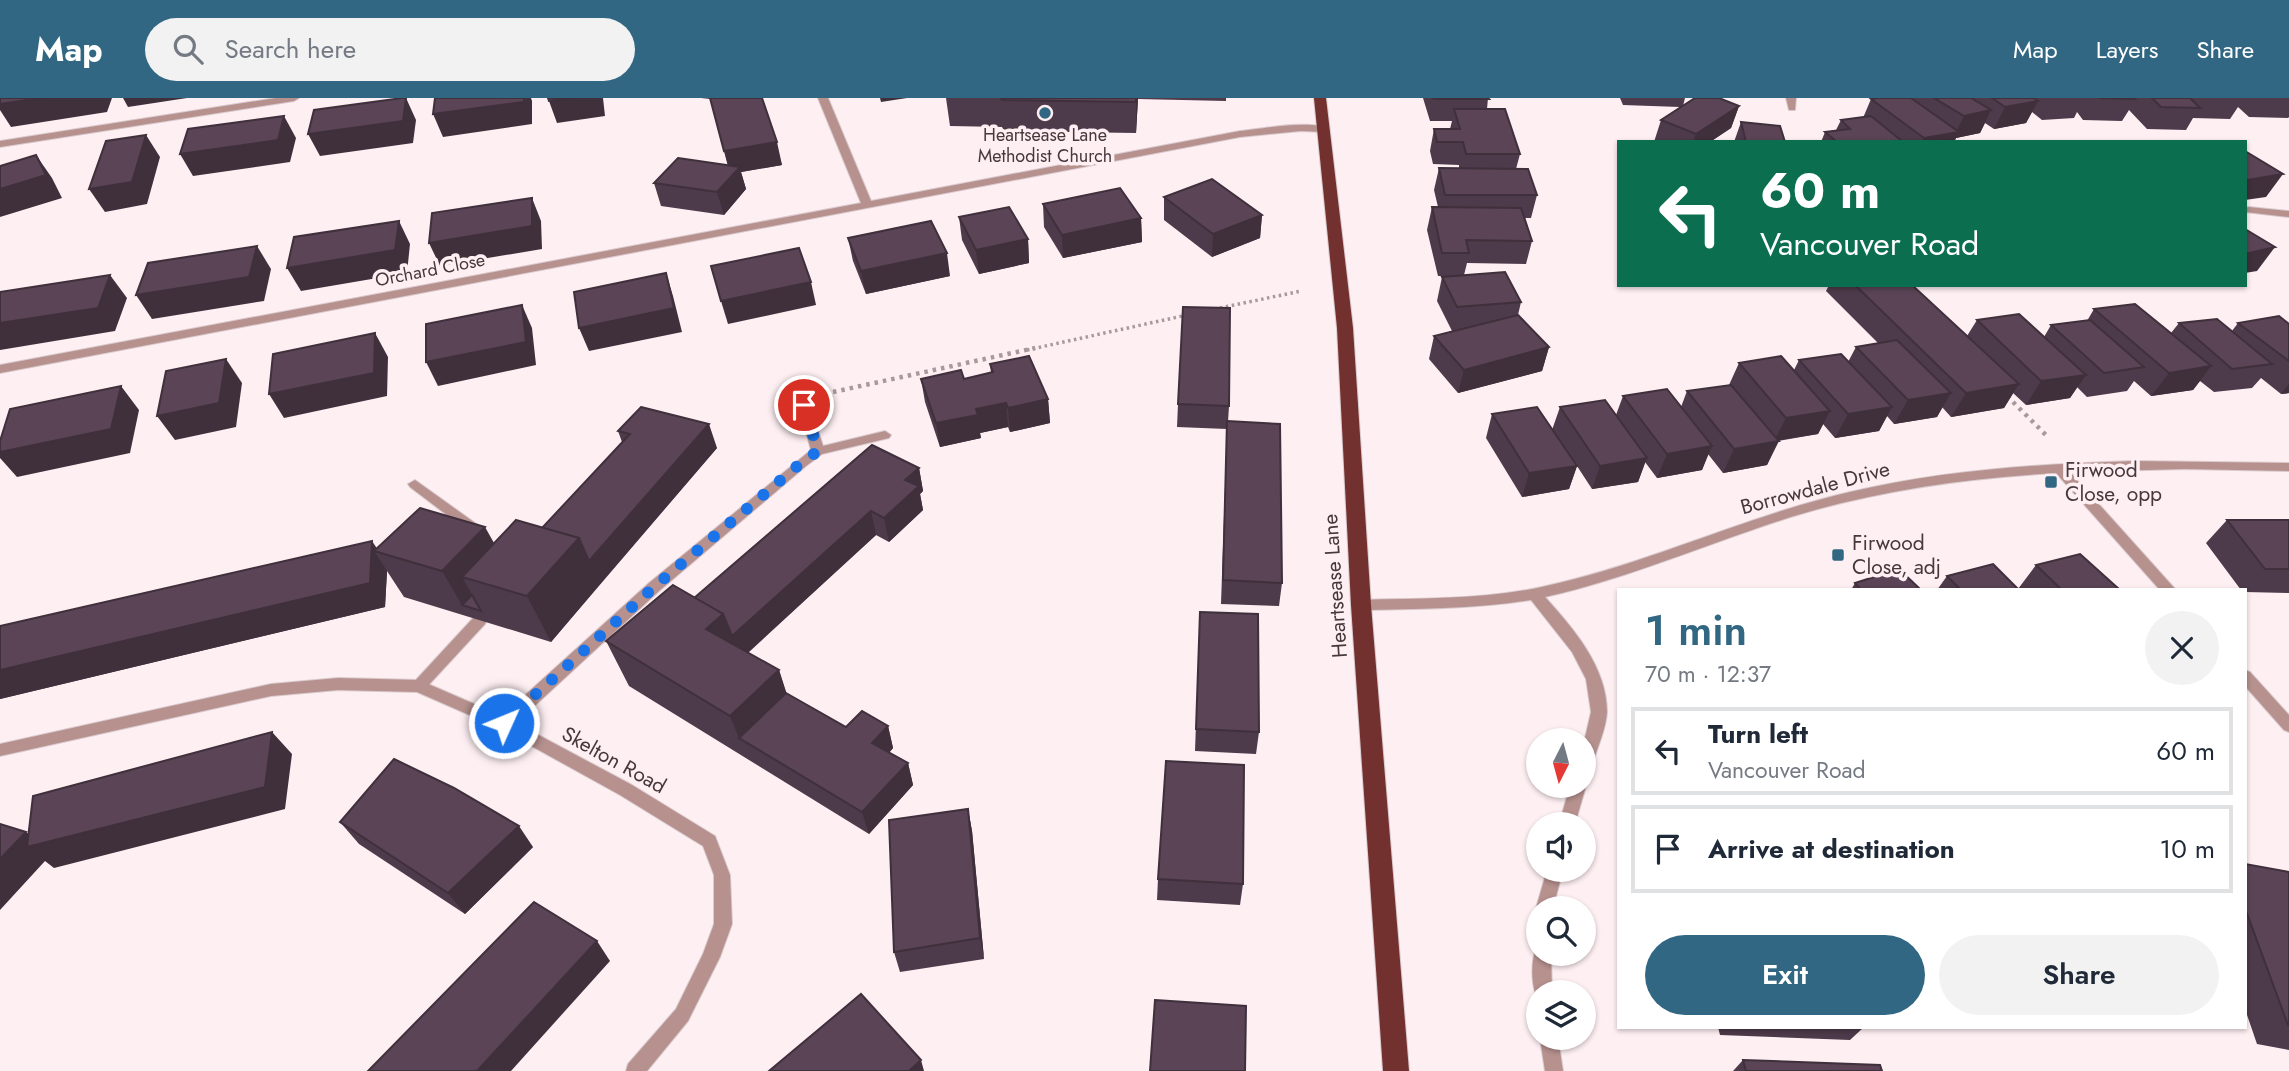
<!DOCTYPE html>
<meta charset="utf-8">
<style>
:root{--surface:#fff;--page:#f2f2f3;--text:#1f2937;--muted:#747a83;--line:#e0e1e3;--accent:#316782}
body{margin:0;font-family:Jost,sans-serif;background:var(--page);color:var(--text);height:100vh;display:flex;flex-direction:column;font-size:26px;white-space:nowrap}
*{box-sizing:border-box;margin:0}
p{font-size:23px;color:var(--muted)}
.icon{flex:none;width:38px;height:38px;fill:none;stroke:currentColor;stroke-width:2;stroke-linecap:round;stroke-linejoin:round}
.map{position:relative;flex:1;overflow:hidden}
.details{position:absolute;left:1617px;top:490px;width:630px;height:441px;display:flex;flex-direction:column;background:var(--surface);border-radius:0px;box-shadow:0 2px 5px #0004}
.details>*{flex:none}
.banner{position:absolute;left:1617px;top:42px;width:630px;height:147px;border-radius:0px;box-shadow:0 2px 5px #0004;background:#0b6e4f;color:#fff;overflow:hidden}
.needle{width:46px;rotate:186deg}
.buttons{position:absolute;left:1526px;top:630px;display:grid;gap:14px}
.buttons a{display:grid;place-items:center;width:70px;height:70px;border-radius:50%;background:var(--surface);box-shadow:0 2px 5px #0004;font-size:35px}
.pin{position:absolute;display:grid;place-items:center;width:60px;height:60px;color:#fff;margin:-30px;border:4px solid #fff;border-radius:50%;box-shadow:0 2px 7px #0007}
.me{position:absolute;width:77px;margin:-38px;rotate:46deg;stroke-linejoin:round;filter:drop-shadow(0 0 5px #0008)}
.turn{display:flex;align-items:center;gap:24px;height:147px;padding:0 28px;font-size:32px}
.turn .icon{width:91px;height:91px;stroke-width:2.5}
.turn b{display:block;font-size:49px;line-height:60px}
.round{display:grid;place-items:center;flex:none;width:74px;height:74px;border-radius:37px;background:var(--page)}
.summary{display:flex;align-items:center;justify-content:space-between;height:119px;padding:0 28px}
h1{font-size:42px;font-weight:600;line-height:52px;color:var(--accent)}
.cta{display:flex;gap:14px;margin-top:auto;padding:14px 28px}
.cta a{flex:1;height:80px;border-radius:42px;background:var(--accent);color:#fff;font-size:28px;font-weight:600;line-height:80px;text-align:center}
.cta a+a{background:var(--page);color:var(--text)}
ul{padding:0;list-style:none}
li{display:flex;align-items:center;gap:21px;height:88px;margin:0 14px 10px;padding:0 14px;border:4px solid var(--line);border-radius:0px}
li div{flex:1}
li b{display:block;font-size:26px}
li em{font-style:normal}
header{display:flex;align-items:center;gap:42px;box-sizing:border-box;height:98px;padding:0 35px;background:var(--accent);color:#fff}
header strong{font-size:33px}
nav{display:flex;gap:38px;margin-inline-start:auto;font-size:24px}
.search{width:490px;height:63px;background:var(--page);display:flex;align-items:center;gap:18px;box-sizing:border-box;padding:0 24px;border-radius:38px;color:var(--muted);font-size:26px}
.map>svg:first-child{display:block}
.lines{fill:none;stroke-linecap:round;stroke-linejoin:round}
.service-casing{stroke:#d9cace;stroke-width:2}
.minor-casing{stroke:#d9cace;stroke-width:2}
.trunk-casing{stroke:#d9cace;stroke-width:2}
.path-far1{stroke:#a7999d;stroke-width:3.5;stroke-dasharray:2.5 3.5;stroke-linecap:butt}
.path{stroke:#a7999d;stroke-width:4.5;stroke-dasharray:3.5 5;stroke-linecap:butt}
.service{fill:#b6918e;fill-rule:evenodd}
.minor{fill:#b6918e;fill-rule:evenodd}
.trunk{fill:#72302f;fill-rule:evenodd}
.wall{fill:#4d3a4a}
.shaded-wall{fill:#3f303c}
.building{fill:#5a4456;stroke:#3f303c;stroke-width:2}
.route{stroke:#1a73e8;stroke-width:12;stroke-dasharray:0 21.6}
.poi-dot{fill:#316782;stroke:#feeff3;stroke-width:2.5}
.labels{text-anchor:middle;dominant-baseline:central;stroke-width:7;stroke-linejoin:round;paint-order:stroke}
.far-poi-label{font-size:18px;fill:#46383c;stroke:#feeff3}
.far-street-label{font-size:18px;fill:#46383c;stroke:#feeff3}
.poi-label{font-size:21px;fill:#46383c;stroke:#feeff3;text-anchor:start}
.street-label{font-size:21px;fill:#46383c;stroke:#feeff3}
</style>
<header>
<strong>Map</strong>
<div class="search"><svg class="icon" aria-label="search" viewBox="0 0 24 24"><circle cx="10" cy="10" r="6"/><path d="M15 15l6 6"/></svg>Search here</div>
<nav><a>Map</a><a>Layers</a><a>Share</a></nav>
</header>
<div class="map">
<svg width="2289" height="973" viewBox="0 0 2289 973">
<rect width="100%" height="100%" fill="#feeff3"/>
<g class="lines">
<g class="service-casing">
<g id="service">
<path d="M415,382L482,430L484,433L482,436H472L410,389L408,386Z"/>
<path d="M480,517L485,518L487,522L485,526L424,592H414L412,588L414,584L475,518Z"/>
</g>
</g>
<g class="minor-casing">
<g id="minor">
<path d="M276,0H299L294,3L0,49V43Z"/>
<path d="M818,0H828L871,103L1240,33C1261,31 1312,21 1329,31L1324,34L1301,33L1240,39L0,275V267L861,105Z"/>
<path d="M1786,0H1796L1795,12H1789Z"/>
<path d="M2249,109L2289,113V119L2245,114V110Z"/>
<path d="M804,303L810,307L823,348L885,333L891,337L889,340L822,356L806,368L659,493L516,625L632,687L715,738L730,777L732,826L720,859L688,923L647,973H626L628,966L676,911L703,856L714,826V777L703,748L620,697L499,630L417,594L338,592L271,598L0,658V646L271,586L338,580L419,582L502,618L649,485L811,352L798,307Z"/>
<path d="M2134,363L2289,365V373L2185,371L2070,374L2176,492H2160L2056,375C1967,380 1879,392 1794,418C1711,444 1630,480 1545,499C1573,530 1607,569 1607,614C1606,632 1597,650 1592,667L1590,672L1584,674V644L1591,614L1586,581L1572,554L1531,502C1475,511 1418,511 1361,512L1356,511L1354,507L1356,503L1361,502C1423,500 1486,502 1546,488C1650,465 1746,418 1850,394C1943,372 2039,366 2134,363Z"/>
<path d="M2245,572L2250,574L2289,617V634L2284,632L2245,588Z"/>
<path d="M1584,683L1586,688L1575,726H1559L1570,688H1584Z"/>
<path d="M1547,772H1563L1553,810H1538V814L1536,810Z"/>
<path d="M1538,849V856H1551L1552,894H1538V901C1531,890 1530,858 1538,849Z"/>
<path d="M1540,940H1558L1563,973H1545Z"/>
</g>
</g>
<g class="trunk-casing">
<path id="trunk" d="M1314,0H1326L1353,230L1371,507L1409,973H1383L1351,507L1337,230Z"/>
</g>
<g class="path-far1">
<path d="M1220,210L1301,193"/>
<path d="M1027,252L1187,217"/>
</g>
<g class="path">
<path d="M833,294L1035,250"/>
<path d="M2007,298L2048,339"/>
</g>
<use href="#service" class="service"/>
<use href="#minor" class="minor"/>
<use href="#trunk" class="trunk"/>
</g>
<g class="wall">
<path d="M701,0H762L782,67L741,74L746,91L724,117L661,108L654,85L728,67L710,1Z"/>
<path d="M946,0H1226V3L1138,1L1136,35L1004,33L1002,29L950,28Z"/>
<path d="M1423,0H1488L1487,11L1520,56L1516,71L1537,97L1531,120H1525L1532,143L1526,166L1467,165L1464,177L1521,204L1518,217L1549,249L1542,273L1458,295L1429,261L1434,238L1452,233L1437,203L1442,179L1455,178H1438L1427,132L1432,109H1438L1434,92L1439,70H1459V67L1433,66L1430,53L1434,31H1450L1452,23H1430Z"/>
<path d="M1620,0H1685L1683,8H1739L1731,30L1710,44H1654L1661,22L1680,9L1623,7Z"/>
<path d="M1878,0H2289V19L2288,20L2249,19L2238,9L2230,21L2193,20L2186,32L2147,31L2129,12L2122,23L2083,22L2077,14L2074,20L2042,22L2032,14L2026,25L1994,31L1985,25L1980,35L1956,40L1954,44H1821L1825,34L1836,32L1841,22L1863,20L1871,1Z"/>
<path d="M1741,24L1785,44H1734Z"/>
<path d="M1164,99L1262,117L1260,140L1212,159L1164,122Z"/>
<path d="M1043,106L1141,120L1142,144L1063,160L1044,129Z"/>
<path d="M959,119L1028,141L1029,165L979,176L962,142Z"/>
<path d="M848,140L950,178L866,196L853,163Z"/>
<path d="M1829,187H1912L1967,238L1977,222L2044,239L2051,227L2087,223L2094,211L2171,235L2179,225L2232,233L2238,225L2289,226V295L2281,296L2261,280L2252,290L2214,294L2200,283L2193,292L2151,298L2134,283L2127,293L2087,299L2077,289L2070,300L2026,307L2013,295L2004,310L1951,319L1942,309L1937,319L1894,326L1887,318L1879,333L1835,340L1823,326L1818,336L1778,343L1767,367L1723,375L1708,356L1702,372L1657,380L1645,364L1638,384L1592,391L1577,368L1569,391L1522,399L1486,340L1492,316L1552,332L1560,309L1616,317L1623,298L1681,309L1687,293L1729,287L1739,265L1794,272L1799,262L1848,264L1856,249L1878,245L1826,193Z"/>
<path d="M990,266L1048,301L1050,325L1010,334L1008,329L980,335L981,340L940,349L925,304L921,281H964L991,275Z"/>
<path d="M1178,306L1229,308L1228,324L1282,485L1279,508L1221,506L1227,331L1177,329Z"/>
<path d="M618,333L717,350L551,544L404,499L387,473L385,509L0,601V528L377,450L494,445L542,430L622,344Z"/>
<path d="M919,370L923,393L920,396L923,412L889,444L876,437L748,555L779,572L786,595L846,629L888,628L893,650L889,655L908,665L913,687L869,736L629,588L606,543L694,500Z"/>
<path d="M2227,422H2289V495L2245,494V492H2241L2206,445Z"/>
<path d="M2036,467L2120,492H1937L1947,478L2018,491Z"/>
<path d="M1855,485L1921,492H1851Z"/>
<path d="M1200,514L1259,634L1256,656L1195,653Z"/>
<path d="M968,711L972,733L984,861L900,874L894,854Z"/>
<path d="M340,724L533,749L465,816L359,746Z"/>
<path d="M2245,766L2289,774V952L2257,946L2245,911Z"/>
<path d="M1158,781L1243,786L1240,807L1157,802Z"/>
<path d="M1718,929H1864L1850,942L1720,937Z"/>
<path d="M1743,962L1882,973H1733Z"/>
</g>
<g class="shaded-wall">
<path d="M40,0H112L107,14L11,29L0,12V6Z"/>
<path d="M123,0H187L128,9Z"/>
<path d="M406,0L416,22L413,45L320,58L308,36Z"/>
<path d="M524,0H531L532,3V26L443,39L433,16Z"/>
<path d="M568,0H603L605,18L557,25L549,3Z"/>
<path d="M880,0H907L881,4Z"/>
<path d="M1136,0H1138L1136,35Z"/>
<path d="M2038,3L2026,25L1994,31L2005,9Z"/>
<path d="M1739,8L1731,30L1710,44H1693L1696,36Z"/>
<path d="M1991,12L1980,35L1956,40L1954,44H1922L1924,40L1956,34L1964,18Z"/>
<path d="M284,18L296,40L290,64L193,78L180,56Z"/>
<path d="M146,37L160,59L147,106L105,114L89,91Z"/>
<path d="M777,44L782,67L741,74L746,91L724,117L717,94L730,76L724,53Z"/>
<path d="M36,57L52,80L62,100L0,119V91Z"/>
<path d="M2283,76L2266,99L2245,102V84L2247,82Z"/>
<path d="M532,100L541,123L542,151L440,168L429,145Z"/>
<path d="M1262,117L1260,140L1212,159L1213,136Z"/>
<path d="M1141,120L1142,144L1063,160L1062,137Z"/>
<path d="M399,123L410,146L407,175L301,193L287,170Z"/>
<path d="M1028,141L1029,165L979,176L976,152Z"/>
<path d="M257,148L271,171L264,203L152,221L136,197Z"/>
<path d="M2275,149L2257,173L2245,175V156Z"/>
<path d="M947,155L950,178L866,196L861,173Z"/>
<path d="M666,175L673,198L682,234L589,253L579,230Z"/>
<path d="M110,177L127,200L115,233L0,252V225Z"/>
<path d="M811,184L816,207L728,226L721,203Z"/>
<path d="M522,207L532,230L536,267L438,288L426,264Z"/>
<path d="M375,235L388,259L387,298L284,320L269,296Z"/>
<path d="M1549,249L1542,273L1458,295L1464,272Z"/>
<path d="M226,261L242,285L236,329L175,342L157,318Z"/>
<path d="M2211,268L2193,292L2151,298L2169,275Z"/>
<path d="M2086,277L2070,300L2026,307L2041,283Z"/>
<path d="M2019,286L2004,310L1951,319L1966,295Z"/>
<path d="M2289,286V295L2281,296Z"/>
<path d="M121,288L139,312L130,355L17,379L0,360V354Z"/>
<path d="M1951,295L1937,319L1894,326L1908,302Z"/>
<path d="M1048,301L1050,325L1010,334L1008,310Z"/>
<path d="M1006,305L1008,329L980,335L981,340L940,349L936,325L976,311Z"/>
<path d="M1892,309L1879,333L1835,340L1848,316Z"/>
<path d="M1830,313L1818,336L1774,343L1786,320Z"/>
<path d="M709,326L717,350L600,486L589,463Z"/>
<path d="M1779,343L1767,367L1723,375L1734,351Z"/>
<path d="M1712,348L1702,372L1657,380L1667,356Z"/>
<path d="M1647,360L1638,384L1592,391L1600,368Z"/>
<path d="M1577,368L1569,391L1522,399L1529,375Z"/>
<path d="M919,370L923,393L920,396L923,412L889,444L884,420L905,382Z"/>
<path d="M871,413L876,437L724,576L706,531L723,516Z"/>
<path d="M485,429L511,475L462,479L479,509L462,507L442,473Z"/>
<path d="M579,440L600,486L551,544L527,498Z"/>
<path d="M372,443L380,455L374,453L387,473L385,509L0,601V572Z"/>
<path d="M779,572L794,618L739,640L730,618Z"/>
<path d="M888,628L893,650L878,667L872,645Z"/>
<path d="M272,634L292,656L285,711L54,770L45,763L0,812V761L26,734L41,745Z"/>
<path d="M908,665L913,687L869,736L862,714Z"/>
<path d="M968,711L972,733L984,861L980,840Z"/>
<path d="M519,728L533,749L465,816L448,795Z"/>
<path d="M597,843L610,863L511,973H477Z"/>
<path d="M921,962L924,973H909Z"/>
</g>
<g class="building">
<path d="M0,0H40L0,6Z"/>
<path d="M402,0H406L403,23L308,36L314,12Z"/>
<path d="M435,0H524V4L433,16Z"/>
<path d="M548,0H568L549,3Z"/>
<path d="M710,0H762L777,44L724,53Z"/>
<path d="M1001,0H1136V4L1002,2Z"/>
<path d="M1433,0H1488L1489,1H1434Z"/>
<path d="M1695,0H1719L1739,8L1696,36L1661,22Z"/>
<path d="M1878,0H1911L1959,34L1924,40L1871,1Z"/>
<path d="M1934,0H1971L1991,12L1964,18Z"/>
<path d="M1992,0H2034L2038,3L2005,9Z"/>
<path d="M2099,0H2134L2135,1Z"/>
<path d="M2152,0H2190L2200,10L2161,9Z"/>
<path d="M1454,11H1505L1520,56H1466L1463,44H1437L1434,31H1460Z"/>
<path d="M284,18L278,42L180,56L188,31Z"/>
<path d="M1871,18L1903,44H1837L1825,34L1850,31L1841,22Z"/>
<path d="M1741,24L1780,28L1785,44H1746Z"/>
<path d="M146,37L132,84L89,91L106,43Z"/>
<path d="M2245,53L2283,76L2247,82L2245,81Z"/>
<path d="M36,57L46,77L0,91V68Z"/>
<path d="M678,60L740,69L717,94L654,85Z"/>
<path d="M1439,70L1528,71L1537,97H1445Z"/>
<path d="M1212,81L1262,117L1213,136L1164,99Z"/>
<path d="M1120,90L1141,120L1062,137L1043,106Z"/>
<path d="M532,100V128L429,145L432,115Z"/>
<path d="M1009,109L1028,141L976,152L959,119Z"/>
<path d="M1432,109L1521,110L1532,143L1466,142L1469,155H1442Z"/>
<path d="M399,123L395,152L287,170L294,139Z"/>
<path d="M931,123L947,155L861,173L848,140Z"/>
<path d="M2245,131L2275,149L2245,156Z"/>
<path d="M257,148L249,179L136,197L148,165Z"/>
<path d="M799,150L811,184L721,203L711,168Z"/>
<path d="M1505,174L1521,204L1457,209L1442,179Z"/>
<path d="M666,175L674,210L579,230L574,194Z"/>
<path d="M110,177L98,210L0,225V194Z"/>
<path d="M1855,187H1912L2019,286L1966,295Z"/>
<path d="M2135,206L2211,268L2169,275L2094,211Z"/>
<path d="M522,207L526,244L426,264V226Z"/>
<path d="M1183,209L1230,210L1229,308L1178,306Z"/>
<path d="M2019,216L2086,277L2041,283L1977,222Z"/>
<path d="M1518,217L1549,249L1464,272L1434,238Z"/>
<path d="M2279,218L2289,226V263L2238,225Z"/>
<path d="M2217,221L2272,266L2232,271L2179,225Z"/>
<path d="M2090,222L2144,269L2104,275L2051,227Z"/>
<path d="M375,235L374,275L269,296L273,256Z"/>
<path d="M1897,242L1951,295L1908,302L1856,249Z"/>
<path d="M1841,256L1892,309L1848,316L1799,262Z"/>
<path d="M1029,258L1048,301L1008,310L1006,305L976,311L978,317L936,325L921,281L961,272L964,281L993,274L990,266Z"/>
<path d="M1781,258L1830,313L1786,320L1739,265Z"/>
<path d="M226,261L219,305L157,318L166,273Z"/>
<path d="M1731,287L1779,343L1734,351L1687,293Z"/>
<path d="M121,288L111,331L0,354V343L10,311Z"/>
<path d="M1667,291L1712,348L1667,356L1623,298Z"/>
<path d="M1605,302L1647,360L1600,368L1560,309Z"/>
<path d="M641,309L709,326L589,463L579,440L542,430L630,336L618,333Z"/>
<path d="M1537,309L1577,368L1529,375L1492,316Z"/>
<path d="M1227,323L1280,326L1282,485L1223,482Z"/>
<path d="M872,347L919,370L905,382L919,388L884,420L871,413L732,538L723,516L694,500Z"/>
<path d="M420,410L485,429L442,473L374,453Z"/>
<path d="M516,422L579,440L527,498L462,479Z"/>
<path d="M2227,422H2289V471H2265Z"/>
<path d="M372,443L370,485L0,572V528Z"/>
<path d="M2080,456L2120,492H2062L2036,467Z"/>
<path d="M1993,466L2019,492H1961L1947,478Z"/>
<path d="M1899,471L1921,492H1861L1855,485Z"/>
<path d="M673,487L723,516L706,531L779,572L730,618L606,543Z"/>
<path d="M472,497L481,513L462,507Z"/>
<path d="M1200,514L1258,516L1259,634L1196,631Z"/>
<path d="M786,595L846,629L862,613L888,628L872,645L908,665L862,714L739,640Z"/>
<path d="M272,634L265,689L27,749L33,698Z"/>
<path d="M394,661L454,690L519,728L448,795L340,724Z"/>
<path d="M1166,663L1244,667L1243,786L1158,781Z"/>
<path d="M968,711L980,840L894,854L889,722Z"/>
<path d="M0,726L26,734L0,761Z"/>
<path d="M2245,766L2289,774V927H2288L2245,810Z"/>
<path d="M534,804L597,843L477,973H368Z"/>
<path d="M861,896L921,962L909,973H769Z"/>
<path d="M1155,902L1246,908L1245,973H1150Z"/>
<path d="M1743,962L1880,967L1882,973H1746Z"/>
</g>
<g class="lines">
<path class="route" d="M504,625L654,489L801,365L818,353L804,307"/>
</g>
<g class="poi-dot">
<circle cx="1045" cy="15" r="7"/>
<rect x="2044" y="377" width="14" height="14" rx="3.5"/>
<rect x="1831" y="450" width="14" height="14" rx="3.5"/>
</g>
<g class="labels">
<g class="far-poi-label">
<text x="1045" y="37">Heartsease Lane<tspan x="1045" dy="21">Methodist Church</tspan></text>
</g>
<g class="far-street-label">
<text transform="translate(430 172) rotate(-11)">Orchard Close</text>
</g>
<g class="poi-label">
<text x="2065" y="372">Firwood<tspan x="2065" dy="24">Close, opp</tspan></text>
<text x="1852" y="445">Firwood<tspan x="1852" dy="24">Close, adj</tspan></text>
</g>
<g class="street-label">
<text transform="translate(1815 390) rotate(-15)">Borrowdale Drive</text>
<text transform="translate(1335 488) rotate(-94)">Heartsease Lane</text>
<text transform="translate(614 662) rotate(29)">Skelton Road</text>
</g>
</g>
</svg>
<div class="buttons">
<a><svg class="needle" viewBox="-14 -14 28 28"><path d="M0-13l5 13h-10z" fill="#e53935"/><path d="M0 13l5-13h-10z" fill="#747a83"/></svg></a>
<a><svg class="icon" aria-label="sound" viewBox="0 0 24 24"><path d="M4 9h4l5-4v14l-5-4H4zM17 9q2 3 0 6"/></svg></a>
<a><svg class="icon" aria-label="search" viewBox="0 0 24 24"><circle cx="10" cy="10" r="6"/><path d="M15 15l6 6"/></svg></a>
<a><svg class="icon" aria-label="layers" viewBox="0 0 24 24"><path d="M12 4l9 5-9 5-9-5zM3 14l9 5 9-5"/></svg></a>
</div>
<div class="pin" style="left:804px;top:307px;background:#d93025"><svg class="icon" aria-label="arrive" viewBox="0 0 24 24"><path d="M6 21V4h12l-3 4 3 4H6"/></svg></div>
<svg class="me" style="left:504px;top:625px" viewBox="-20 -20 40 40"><circle r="17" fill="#1a73e8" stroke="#fff" stroke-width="3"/><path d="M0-11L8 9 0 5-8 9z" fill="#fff"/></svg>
<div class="banner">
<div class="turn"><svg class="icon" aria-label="left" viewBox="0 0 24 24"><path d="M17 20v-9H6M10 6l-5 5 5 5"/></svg><div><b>60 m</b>Vancouver Road</div></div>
</div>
<section class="details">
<div class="summary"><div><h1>1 min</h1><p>70 m · 12:37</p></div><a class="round"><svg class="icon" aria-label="close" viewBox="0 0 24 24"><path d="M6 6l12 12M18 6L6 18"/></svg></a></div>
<ul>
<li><svg class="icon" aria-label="left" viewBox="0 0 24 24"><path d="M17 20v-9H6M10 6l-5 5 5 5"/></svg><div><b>Turn left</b><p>Vancouver Road</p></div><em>60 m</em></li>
<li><svg class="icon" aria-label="arrive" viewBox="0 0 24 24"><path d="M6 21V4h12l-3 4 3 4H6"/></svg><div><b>Arrive at destination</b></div><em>10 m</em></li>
</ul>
<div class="cta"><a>Exit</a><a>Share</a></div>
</section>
</div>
